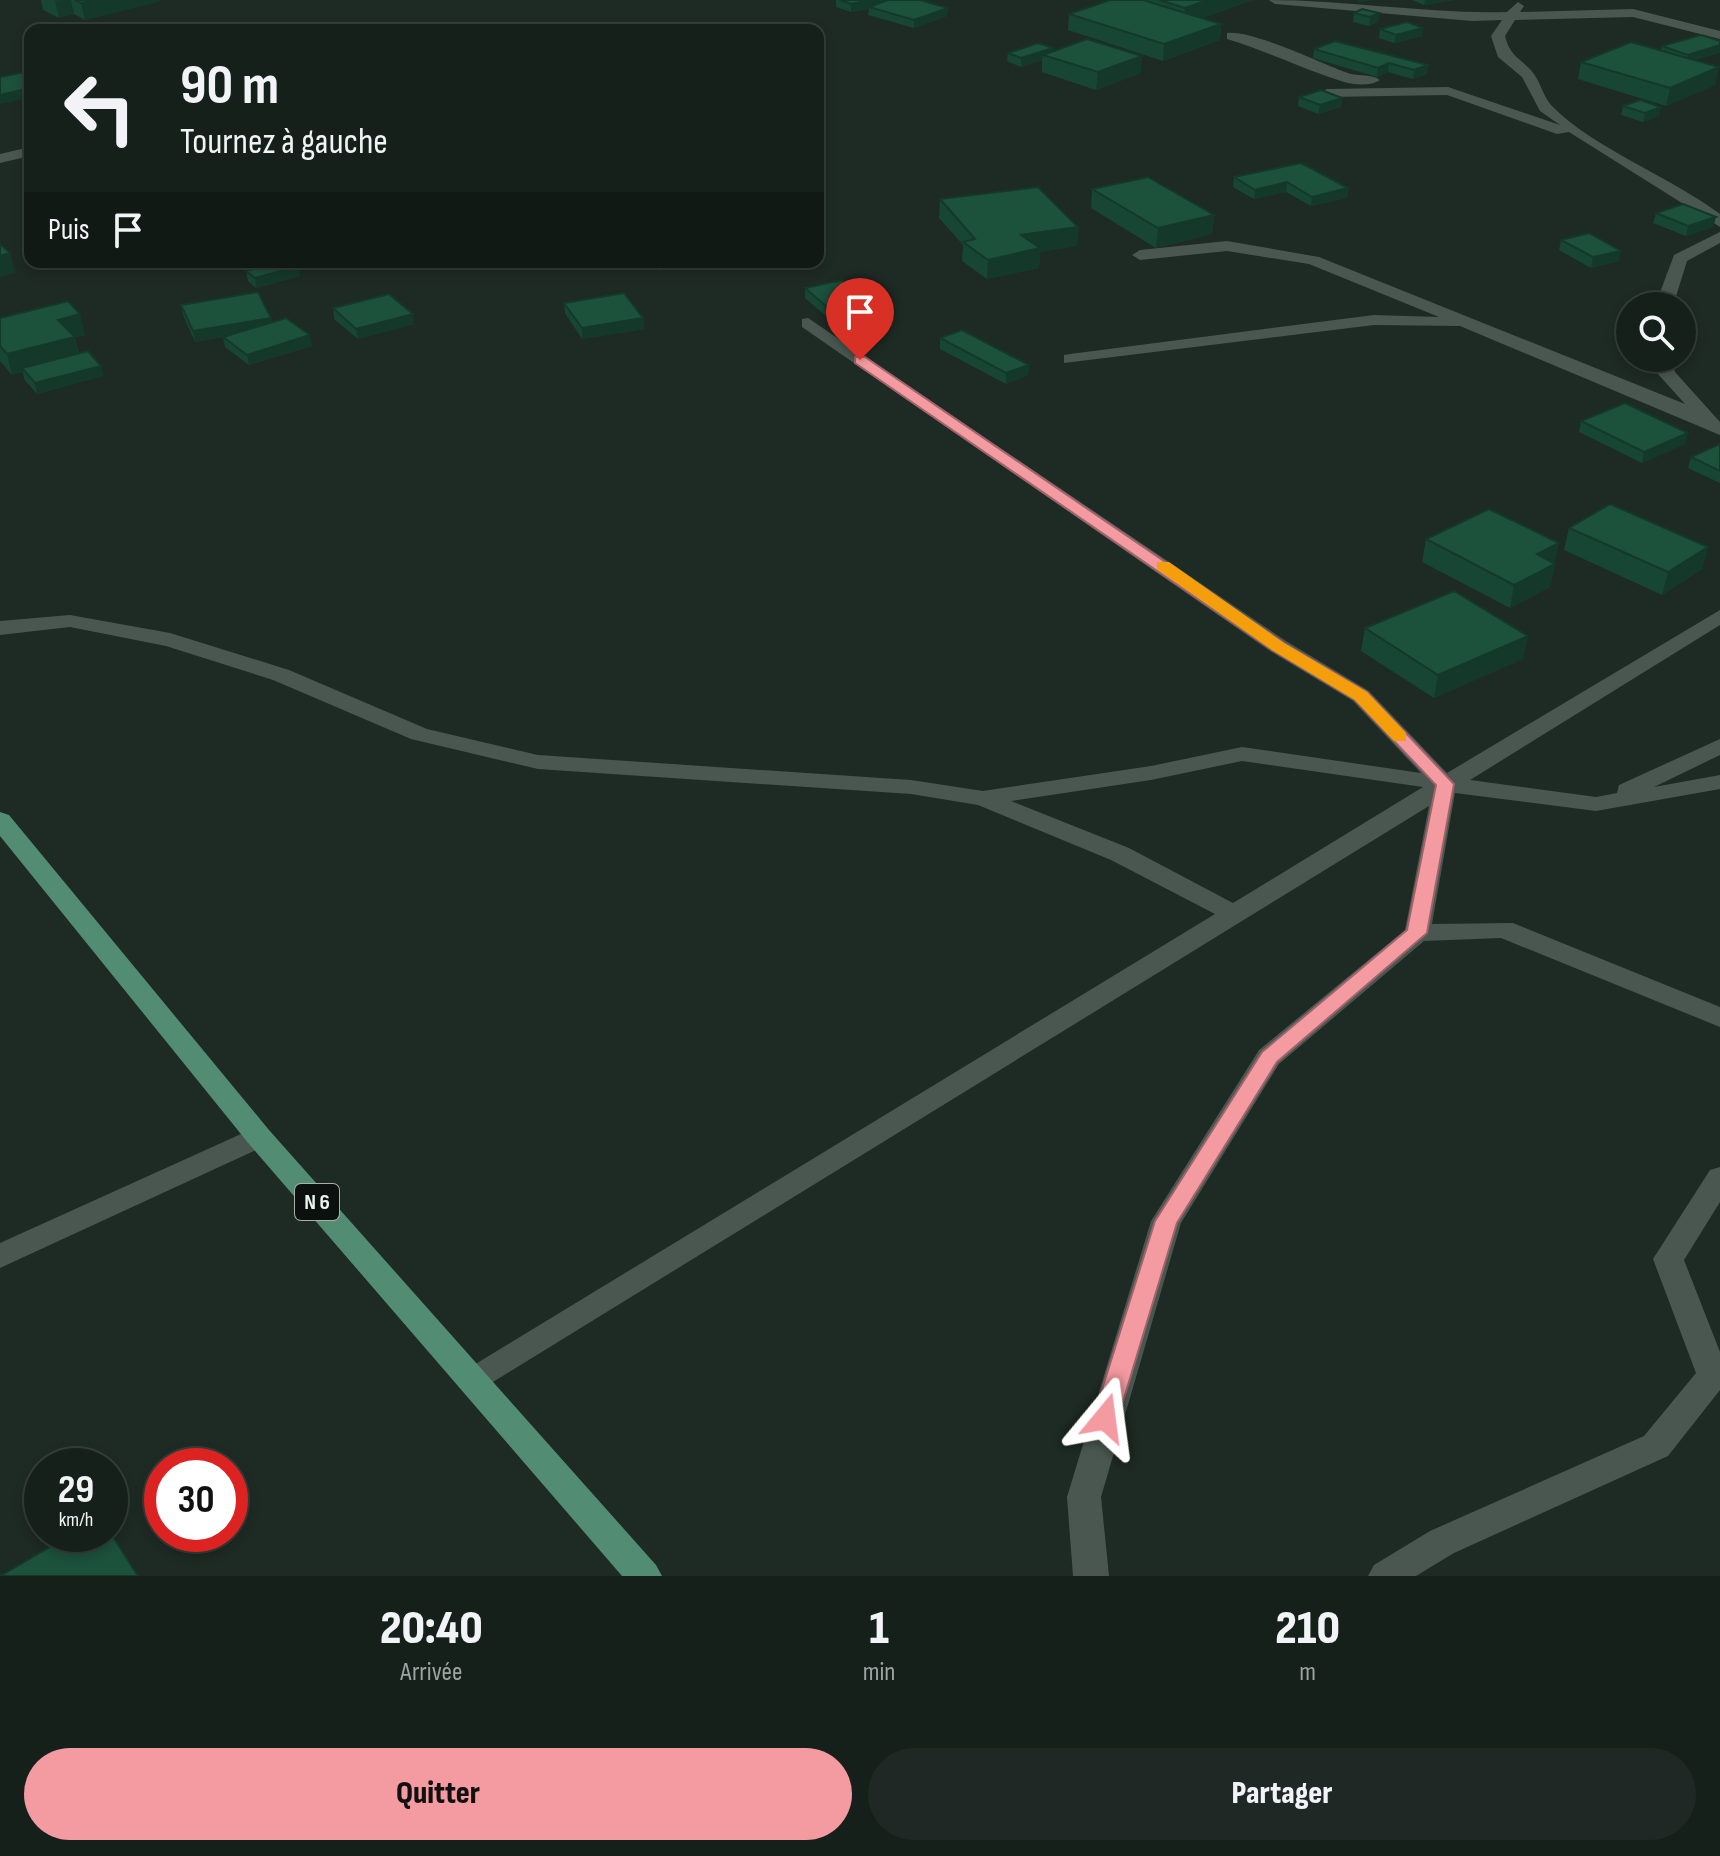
<!DOCTYPE html>
<html lang="fr">
<meta charset="utf-8">
<style>
:root{--surface:#16201b;--page:#1f2824;--text:#f1f3f6;--muted:#9ea3a3;--line:#353e3a;--accent:#f49aa1}
body{margin:0;font-family:"Sofia Sans Condensed",sans-serif;background:var(--page);color:var(--text);height:100vh;display:flex;flex-direction:column;font-size:30px;white-space:nowrap}
*{box-sizing:border-box;margin:0}
p{font-size:26px;color:var(--muted)}
.icon{flex:none;width:44px;height:44px;fill:none;stroke:currentColor;stroke-width:2;stroke-linecap:round;stroke-linejoin:round}
.map{position:relative;height:1576px;overflow:hidden}
.sheet{display:flex;flex-direction:column;background:var(--surface);flex:1}
.sheet>*{flex:none}
.hud{position:absolute;left:24px;top:24px;width:800px;height:244px;border-radius:16px;box-shadow:0 4px 12px #0003,0 0 0 2px var(--line);background:#16201b;color:var(--text);overflow:hidden}
.fabs{position:absolute;left:1616px;top:292px;display:grid;gap:16px}
.fabs a{display:grid;place-items:center;width:80px;height:80px;border-radius:50%;background:var(--surface);box-shadow:0 4px 12px #0003,0 0 0 2px var(--line);font-size:40px}
.speed{position:absolute;left:24px;top:1448px;display:flex;gap:16px;font-size:40px;font-weight:700;text-align:center}
.speed>*{display:grid;place-content:center;width:104px;height:104px;border-radius:50%;background:var(--surface);box-shadow:0 4px 12px #0003,0 0 0 2px var(--line);line-height:1}
.speed small{font-size:20px;font-weight:400}
.speed .limit{border:12px solid #d22;background:#fff;color:#111}
.pin{position:absolute;display:grid;place-items:center;width:68px;height:68px;color:#fff;margin:-82px -34px;border-radius:50% 50% 50% 0;rotate:-45deg;box-shadow:0 0 8px #0007}
.pin .icon{rotate:45deg}
.me{position:absolute;width:88px;margin:-44px;rotate:16deg;stroke-linejoin:round;filter:drop-shadow(0 0 6px #0008)}
.turn{display:flex;align-items:center;gap:28px;height:168px;padding:0 24px;font-size:36px}
.turn .icon{width:104px;height:104px;stroke-width:2.5}
.turn b{display:block;font-size:56px;line-height:68px}
.then{display:flex;align-items:center;height:76px;padding:0 24px;background:#0003;gap:16px;font-size:30px}
.eta{display:flex;justify-content:space-evenly;align-items:center;height:136px;text-align:center}
.eta b{font-size:48px;font-weight:800;line-height:56px}
.button{display:flex;gap:16px;margin-top:auto;padding:16px 24px}
.button a{flex:1;height:92px;border-radius:48px;background:var(--accent);color:#111;font-size:32px;font-weight:800;line-height:92px;text-align:center}
.button a+a{background:var(--page);color:var(--text)}
.map>svg:first-child{display:block}
.lines{fill:none;stroke-linecap:round;stroke-linejoin:round}
.minor{fill:#4a5750;fill-rule:evenodd}
.primary{fill:#528c73;fill-rule:evenodd}
.wall{fill:#184634}
.shaded-wall{fill:#14392a}
.building{fill:#1c513c;stroke:#14392a;stroke-width:2}
.route{fill:#f49aa1;stroke:#9f6469;stroke-width:2}
.slow{fill:#f59e0b}
.labels{text-anchor:middle;dominant-baseline:central;stroke-width:8;stroke-linejoin:round;paint-order:stroke}
.shield{fill:#0c110f;stroke:#a8afac;stroke-width:2}
.shield-label{font-size:22px;font-weight:bold;fill:#ebf3ef}
</style>
<div class="map">
<svg width="1720" height="1576" viewBox="0 0 1720 1576">
<rect width="100%" height="100%" fill="#1e2a24"/>
<g class="lines">
<g class="minor">
<path d="M1269,0C1348,0 1428,14 1507,12L1518,2L1524,6L1520,12L1633,9L1720,31V39L1633,17L1515,20L1505,36C1511,59 1521,57 1534,74C1541,84 1544,98 1552,106C1593,148 1671,177 1720,214V227L1569,132L1557,134L1447,95L1327,97L1320,93L1327,89L1448,87L1560,125L1540,111L1522,77L1498,57L1491,36L1502,20L1472,21L1275,4Z"/>
<path d="M1227,33C1252,30 1319,62 1345,72C1356,77 1370,73 1380,80C1372,86 1355,85 1344,82C1305,70 1267,51 1227,39Z"/>
<path d="M30,147V156L0,163V154Z"/>
<path d="M1720,232V243L1687,261L1673,306H1655L1674,255Z"/>
<path d="M1227,241L1319,257L1685,404L1657,373L1654,358H1672L1675,372L1720,422V435L1460,326L1374,325L1064,363V355L1070,354L1374,315L1439,317L1309,264L1227,251L1140,260L1132,255L1140,250Z"/>
<path d="M808,318L1286,641L1369,691L1447,773L1720,610V625L1470,780L1596,797L1617,793L1619,785L1720,739V755L1654,787L1720,775V789L1596,811L1455,793L1432,924L1513,923L1720,1007V1027L1501,938L1424,941L1279,1064L1181,1223L1101,1497L1109,1576H1073L1067,1497L1151,1221L1259,1050L1405,930L1429,806L475,1393L464,1389L459,1380L464,1371L1215,914L1111,860L978,805L911,794L538,769L411,739L273,680L166,646L70,627L0,635V621L70,615L170,633L289,670L427,729L538,755L911,780L983,791L1151,766L1242,747L1421,773L1353,701L1270,651L802,327V319ZM1242,761L1423,787L1233,903L1129,848L1011,801L1151,780Z"/>
<path d="M259,1126L269,1130L273,1137L269,1144L0,1268V1243Z"/>
<path d="M1720,1167V1202L1684,1260L1720,1352V1390L1668,1456L1454,1553L1416,1576H1368L1374,1565L1430,1531L1644,1436L1696,1373L1653,1259L1710,1170Z"/>
</g>
<path class="primary" d="M0,812L9,815L269,1130L656,1565L662,1576H622L249,1144L0,836Z"/>
</g>
<g class="wall">
<path d="M41,0H161V1L85,20L74,14L59,18L43,10Z"/>
<path d="M836,0H883V2L947,16L914,28L868,15L869,9L851,12L836,7Z"/>
<path d="M1110,0H1253L1202,18L1221,24L1220,40L1163,61L1068,30L1069,14Z"/>
<path d="M1412,0H1454L1424,5Z"/>
<path d="M1354,13H1379L1378,22L1369,26L1353,22Z"/>
<path d="M1380,29L1422,36L1394,43L1379,38Z"/>
<path d="M1335,41L1427,74L1413,79L1388,72L1377,77L1313,58L1314,49Z"/>
<path d="M1720,41L1695,61L1715,85L1666,106L1578,79L1581,62L1661,51L1662,46Z"/>
<path d="M1053,48V52L1141,73L1096,90L1042,72V60L1021,67L1007,61L1008,53Z"/>
<path d="M1299,97L1342,98L1341,107L1318,114L1298,106Z"/>
<path d="M1623,106L1661,107L1659,116L1643,122L1621,115Z"/>
<path d="M1234,177L1348,188L1347,198L1311,206L1286,192L1254,199L1233,187Z"/>
<path d="M1092,189L1214,215L1212,234L1156,248L1091,208Z"/>
<path d="M940,199L1078,227L1077,246L1040,252L1039,268L987,279L962,261L963,245L939,218Z"/>
<path d="M1656,213L1716,217L1713,227L1686,236L1653,223Z"/>
<path d="M1561,240L1619,261L1591,268L1559,250Z"/>
<path d="M642,262H673V265L659,271Z"/>
<path d="M246,271L300,276L256,288L248,281Z"/>
<path d="M805,288L866,309L827,317L805,298Z"/>
<path d="M564,303L643,318L644,329L582,339L565,313Z"/>
<path d="M181,305L272,322L312,346L249,365L225,347L223,337L195,342L183,315Z"/>
<path d="M333,308L414,324L358,339L334,319Z"/>
<path d="M0,318L85,335L75,337L79,354L101,366L103,376L37,394L24,379L23,372L12,375L0,361Z"/>
<path d="M940,338L1029,365L1028,375L1006,384L940,349Z"/>
<path d="M1581,421L1685,444L1642,463L1579,432Z"/>
<path d="M1720,444V483L1688,468L1691,457Z"/>
<path d="M1569,528L1708,547L1702,569L1662,595L1564,550Z"/>
<path d="M1426,539L1554,563L1555,564L1550,587L1510,608L1422,562Z"/>
<path d="M1365,628L1528,636L1523,659L1434,698L1361,651Z"/>
</g>
<g class="shaded-wall">
<path d="M61,0H71L74,14L59,18L55,1Z"/>
<path d="M95,0H161V1L85,20L81,3Z"/>
<path d="M870,0H883V6L869,7V9L851,12V4Z"/>
<path d="M1208,0H1253L1184,24L1185,8Z"/>
<path d="M1358,0H1379L1358,2Z"/>
<path d="M1425,0H1454L1424,5Z"/>
<path d="M948,8L947,16L914,28V20Z"/>
<path d="M1379,13L1378,22L1369,26L1370,17Z"/>
<path d="M1221,24L1220,40L1163,61L1164,44Z"/>
<path d="M1423,28L1422,36L1394,43L1396,35Z"/>
<path d="M1720,45V53L1686,63L1688,55Z"/>
<path d="M1053,48L1052,57L1043,55L1042,60L1021,67V58Z"/>
<path d="M1142,56L1141,73L1096,90L1098,72Z"/>
<path d="M1389,63L1388,72L1377,77L1378,68Z"/>
<path d="M1428,65L1427,74L1413,79L1414,70Z"/>
<path d="M1719,67L1715,85L1666,106L1670,88Z"/>
<path d="M30,88V98L0,104V95Z"/>
<path d="M1342,98L1341,107L1318,114L1320,105Z"/>
<path d="M1661,107L1659,116L1643,122L1645,113Z"/>
<path d="M1287,182L1286,192L1254,199L1255,190Z"/>
<path d="M1348,188L1347,198L1311,206L1312,197Z"/>
<path d="M1214,215L1212,234L1156,248L1158,228Z"/>
<path d="M1716,217L1713,227L1686,236L1688,226Z"/>
<path d="M1078,227L1077,246L1040,252L1039,268L987,279L988,260L1021,235Z"/>
<path d="M1621,251L1619,261L1591,268L1593,257Z"/>
<path d="M10,253L15,273L0,277V256Z"/>
<path d="M178,262H192L178,265Z"/>
<path d="M658,262H673V265L659,271Z"/>
<path d="M299,266L300,276L256,288L255,278Z"/>
<path d="M866,299V309L827,317V307Z"/>
<path d="M80,314L85,335L75,337L79,357L22,368L23,372L12,375L7,354L58,320Z"/>
<path d="M413,314L414,324L358,339L356,329Z"/>
<path d="M271,318L273,328L195,342L193,331Z"/>
<path d="M643,318L644,329L582,339V328Z"/>
<path d="M310,335L312,346L249,365L247,355Z"/>
<path d="M1029,365L1028,375L1006,384V373Z"/>
<path d="M101,366L103,376L37,394L35,383Z"/>
<path d="M1688,433L1685,444L1642,463L1644,452Z"/>
<path d="M1559,543L1550,587L1510,608L1514,585L1537,554Z"/>
<path d="M1708,547L1702,569L1662,595L1668,572Z"/>
<path d="M1528,636L1523,659L1434,698L1438,675Z"/>
</g>
<g class="building">
<path d="M75,0H95L81,3Z"/>
<path d="M840,0H870L851,4Z"/>
<path d="M888,0H920L948,8L914,20L869,7Z"/>
<path d="M1110,0H1143L1221,24L1164,44L1069,14Z"/>
<path d="M1159,0H1208L1185,8Z"/>
<path d="M1362,9L1379,13L1370,17L1354,13Z"/>
<path d="M1407,22L1423,28L1396,35L1380,29Z"/>
<path d="M1701,35L1720,41V45L1688,55L1662,46Z"/>
<path d="M1087,39L1142,56L1098,72L1043,55Z"/>
<path d="M1335,41L1428,65L1414,70L1389,63L1378,68L1314,49Z"/>
<path d="M1631,42L1719,67L1670,88L1581,62Z"/>
<path d="M1038,43L1053,48L1021,58L1008,53Z"/>
<path d="M25,72L30,76V88L0,95V77Z"/>
<path d="M1321,90L1342,98L1320,105L1299,97Z"/>
<path d="M1640,100L1661,107L1645,113L1623,106Z"/>
<path d="M1301,163L1348,188L1312,197L1287,182L1255,190L1234,177Z"/>
<path d="M1148,177L1214,215L1158,228L1092,189Z"/>
<path d="M1038,187L1078,227L1021,235L1040,248L988,260L963,242L975,239L940,199Z"/>
<path d="M1683,204L1716,217L1688,226L1656,213Z"/>
<path d="M1589,233L1621,251L1593,257L1561,240Z"/>
<path d="M0,244L10,253L0,256Z"/>
<path d="M281,262H294L299,266L255,278L246,271Z"/>
<path d="M842,280L866,299L827,307L805,288Z"/>
<path d="M258,292L271,318L193,331L181,305Z"/>
<path d="M624,293L643,318L582,328L564,303Z"/>
<path d="M389,294L413,314L356,329L333,308Z"/>
<path d="M68,301L80,314L58,320L75,337L7,354L0,346V318Z"/>
<path d="M286,318L310,335L247,355L223,337Z"/>
<path d="M962,330L1029,365L1006,373L940,338Z"/>
<path d="M88,351L101,366L35,383L22,368Z"/>
<path d="M1625,403L1688,433L1644,452L1581,421Z"/>
<path d="M1720,444V471L1691,457Z"/>
<path d="M1610,504L1708,547L1668,572L1569,528Z"/>
<path d="M1489,509L1559,543L1537,554L1555,564L1514,585L1426,539Z"/>
<path d="M1454,591L1528,636L1438,675L1365,628Z"/>
<path d="M110,1532L138,1576H0L72,1534H110Z"/>
</g>
<path class="route" d="M855,357H865L1284,643L1367,692L1454,784L1427,933L1277,1062L1177,1223L1118,1418L1114,1425L1105,1428L1097,1425L1093,1418L1155,1221L1262,1052L1407,930L1436,785L1355,700L1272,650L855,363Z"/>
<path class="slow" d="M1157,562H1169L1284,643L1367,692L1406,733V741H1394L1355,700L1272,650L1157,569Z"/>
<g class="labels">
<rect class="shield" x="295" y="1184" width="44" height="36" rx="6"/>
<g class="shield-label">
<text x="317" y="1202">N 6</text>
</g>
</g>
</svg>
<div class="fabs">
<a><svg class="icon" aria-label="search" viewBox="0 0 24 24"><circle cx="10" cy="10" r="6"/><path d="M15 15l6 6"/></svg></a>
</div>
<div class="speed"><div>29<small>km/h</small></div><div class="limit">30</div></div>
<div class="pin" style="left:860px;top:360px;background:#d93025"><svg class="icon" aria-label="arrive" viewBox="0 0 24 24"><path d="M6 21V4h12l-3 4 3 4H6"/></svg></div>
<svg class="me" style="left:1105px;top:1418px" viewBox="-20 -20 40 40"><path d="M0-17L14 15 0 8-14 15z" fill="#f49aa1" stroke="#fff" stroke-width="4"/></svg>
<div class="hud">
<div class="turn"><svg class="icon" aria-label="left" viewBox="0 0 24 24"><path d="M17 20v-9H6M10 6l-5 5 5 5"/></svg><div><b>90 m</b>Tournez à gauche</div></div>
<div class="then">Puis<svg class="icon" aria-label="arrive" viewBox="0 0 24 24"><path d="M6 21V4h12l-3 4 3 4H6"/></svg></div>
</div>
</div>
<section class="sheet">
<div class="eta">
<div><b>20:40</b><p>Arrivée</p></div>
<div><b>1</b><p>min</p></div>
<div><b>210</b><p>m</p></div>
</div>
<div class="button"><a>Quitter</a><a>Partager</a></div>
</section>
